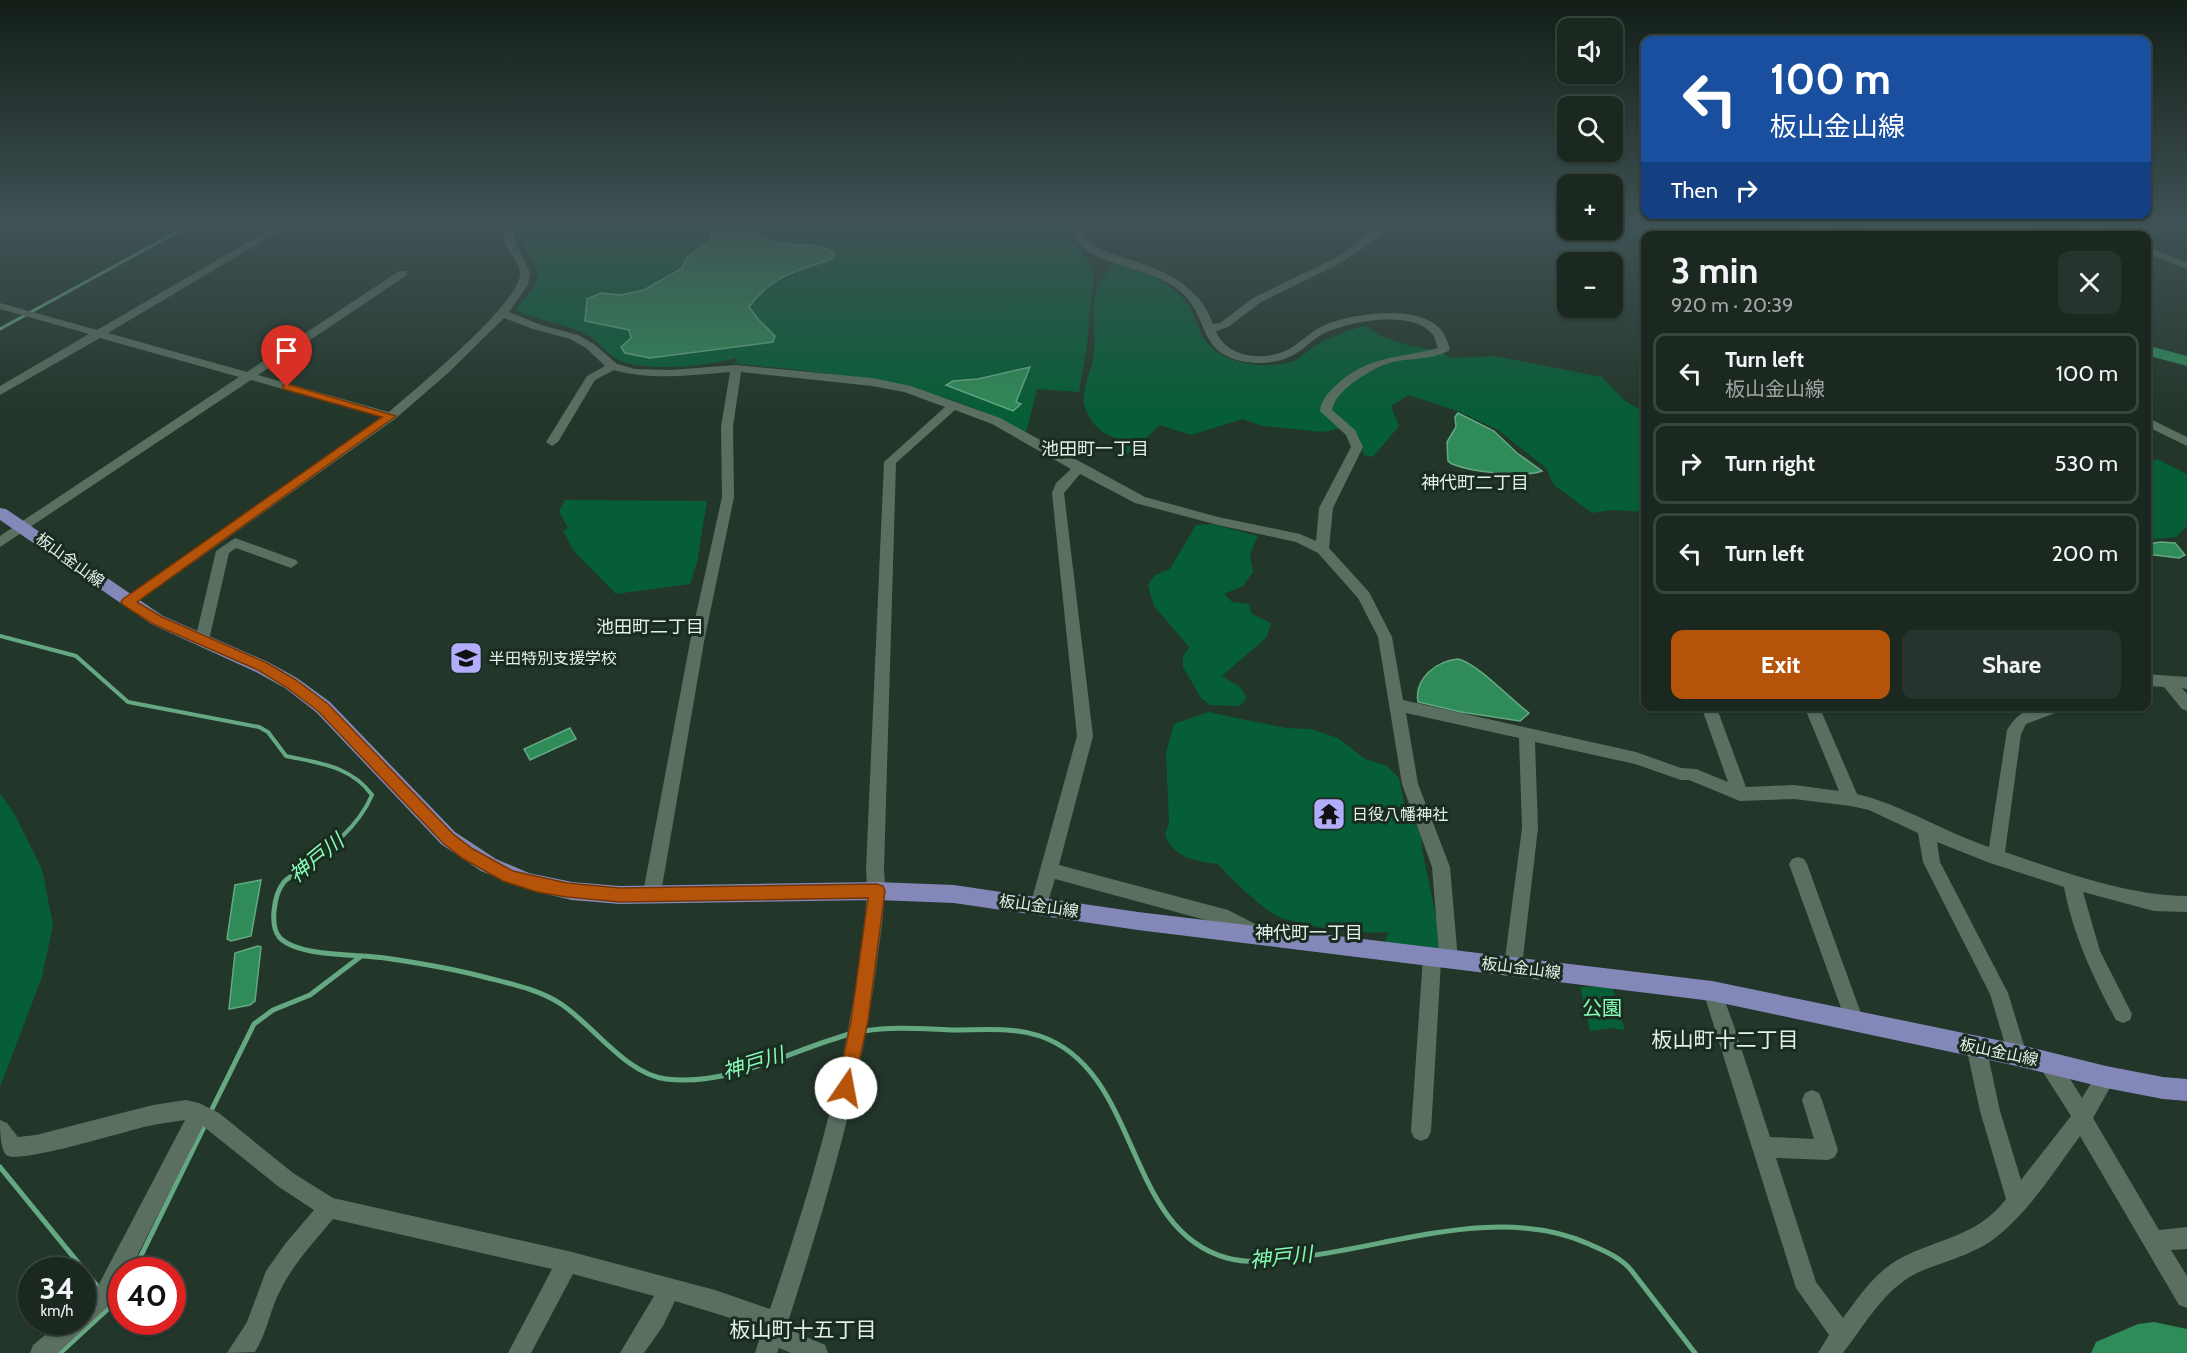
<!DOCTYPE html>
<meta charset="utf-8">
<style>
:root{--surface:#1a2820;--page:#27342d;--text:#f1f3f6;--muted:#9fa6a5;--line:#38443e;--accent:#b45309}
body{margin:0;font-family:Cabin,"Noto Sans JP",sans-serif;background:var(--page);color:var(--text);height:100vh;display:flex;flex-direction:column;font-size:22px;white-space:nowrap}
*{box-sizing:border-box;margin:0}
p{font-size:20px;color:var(--muted)}
.icon{flex:none;width:33px;height:33px;fill:none;stroke:currentColor;stroke-width:2;stroke-linecap:round;stroke-linejoin:round}
.map{position:relative;flex:1;overflow:hidden}
.details{position:absolute;left:1641px;top:231px;width:510px;height:480px;display:flex;flex-direction:column;background:var(--surface);border-radius:12px;box-shadow:0 2px 4px #0004,0 0 0 2px var(--line)}
.details>*{flex:none}
.guide{position:absolute;left:1641px;top:36px;width:510px;height:183px;border-radius:12px;box-shadow:0 2px 4px #0004,0 0 0 2px var(--line);background:#1a4fa0;color:#fff;overflow:hidden}
.buttons{position:absolute;left:1557px;top:18px;display:grid;gap:12px}
.buttons a{display:grid;place-items:center;width:66px;height:66px;border-radius:12px;background:var(--surface);box-shadow:0 2px 4px #0004,0 0 0 2px var(--line);font-size:30px}
.speed{position:absolute;left:18px;top:1257px;display:flex;gap:12px;font-size:30px;font-weight:700;text-align:center}
.speed>*{display:grid;place-content:center;width:78px;height:78px;border-radius:50%;background:var(--surface);box-shadow:0 2px 4px #0004,0 0 0 2px var(--line);line-height:1}
.speed small{font-size:15px;font-weight:400}
.speed .limit{border:9px solid #d22;background:#fff;color:#111}
.pin{position:absolute;display:grid;place-items:center;width:51px;height:51px;color:#fff;margin:-62px -26px;border-radius:50% 50% 50% 0;rotate:-45deg;box-shadow:0 0 6px #0007}
.pin .icon{rotate:45deg}
.me{position:absolute;width:66px;margin:-33px;rotate:12deg;stroke-linejoin:round;filter:drop-shadow(0 0 4px #0008)}
.turn{display:flex;align-items:center;gap:21px;height:126px;padding:0 30px;font-size:27px}
.turn .icon{width:78px;height:78px;stroke-width:2.5}
.turn b{display:block;font-size:42px;line-height:51px}
.then{display:flex;align-items:center;height:57px;padding:0 30px;background:#0003;gap:12px;font-size:22px}
.round{display:grid;place-items:center;flex:none;width:63px;height:63px;border-radius:12px;background:var(--page)}
.summary{display:flex;align-items:center;justify-content:space-between;height:102px;padding:0 30px}
h1{font-size:36px;font-weight:700;line-height:45px}
.cta{display:flex;gap:12px;margin-top:auto;padding:12px 30px}
.cta a{flex:1;height:69px;border-radius:12px;background:var(--accent);color:#fff;font-size:24px;font-weight:700;line-height:69px;text-align:center}
.cta a+a{background:var(--page);color:var(--text)}
ul{padding:0;list-style:none}
li{display:flex;align-items:center;gap:18px;height:81px;margin:0 12px 9px;padding:0 18px;border:3px solid var(--line);border-radius:12px}
li div{flex:1}
li b{display:block;font-size:22px}
li em{font-style:normal}
.map>svg:first-child{display:block}
.green{fill:#055e35}
.water{fill:#2f8b58;stroke:#65a983;stroke-width:1.5}
.lines{fill:none;stroke-linecap:round;stroke-linejoin:round}
.stream-far2{stroke:#65a983;stroke-width:3}
.stream-far1{stroke:#65a983;stroke-width:4}
.stream{stroke:#65a983;stroke-width:5}
.river{fill:#2f8b58;fill-rule:evenodd}
.minor{fill:#5b6f61;fill-rule:evenodd}
.major{fill:#8388b9;fill-rule:evenodd}
.route{fill:#b45309;stroke:#753606;stroke-width:1.5}
.labels{text-anchor:middle;dominant-baseline:central;stroke-width:6;stroke-linejoin:round;paint-order:stroke}
.street-label{font-size:16px;fill:#e4efe7;stroke:#1a2b20}
.poi-label{font-size:16px;fill:#e4efe7;stroke:#1a2b20;text-anchor:start}
.neighbourhood-label{font-size:18px;fill:#e4efe7;stroke:#1a2b20}
.near-park-label{font-size:20px;fill:#87fdb6;stroke:#1a2b20}
.near-water-label{font-size:21px;font-style:italic;fill:#85fbb4;stroke:#1a2b20}
.near-neighbourhood-label{font-size:21px;fill:#e4efe7;stroke:#1a2b20}
</style>
<div class="map">
<svg width="2187" height="1353" viewBox="0 0 2187 1353">
<rect width="100%" height="100%" fill="#23362a"/>
<g class="green">
<path d="M518,226H1072L1074,230L1069,232L1094,272L1087,346L1079,392L1037,389L1026,433C930,379 839,375 732,363L738,361L736,358C709,366 637,374 614,357C602,349 596,338 582,332C560,324 538,319 516,310C523,299 535,291 537,278C541,262 517,245 518,226Z"/>
<path d="M1117,262C1142,270 1170,281 1187,303C1195,314 1197,329 1205,340C1221,365 1268,370 1294,361C1302,357 1309,349 1317,345C1331,336 1347,331 1364,326L1381,336L1410,346L1440,351L1450,358L1494,356L1602,377L1624,400L1645,413V512L1612,510L1592,513L1554,485L1546,468L1498,430L1460,412L1409,395L1391,406L1399,426L1373,457L1364,455L1360,440L1348,427L1323,432L1262,426L1243,419L1191,435L1160,425C1148,435 1139,447 1126,455L1122,440C1103,435 1093,427 1085,408C1079,392 1093,370 1094,353C1096,335 1091,315 1095,297C1098,284 1107,271 1117,262Z"/>
<path d="M2157,459L2187,474V526L2176,537L2147,540V463Z"/>
<path d="M565,500L707,501L697,563L690,584L616,594L574,551L563,531L568,528L559,511Z"/>
<path d="M1212,524L1258,536L1250,554L1253,572L1243,586L1224,594L1232,602L1249,604L1252,614L1271,623L1267,637L1222,676L1240,687L1247,698L1239,706L1210,705L1201,698L1183,667V657L1189,647L1154,606L1148,585L1155,575L1170,569L1196,525Z"/>
<path d="M1208,712L1286,728L1310,729L1338,738L1365,759L1387,766L1399,778L1406,814L1421,832L1422,849L1438,926L1439,955L1382,950L1389,932C1362,935 1308,927 1282,918C1265,912 1231,879 1218,864C1196,861 1175,859 1165,835L1169,823L1166,753L1174,724Z"/>
<path d="M0,793L15,815L42,869L53,925L42,977L0,1087Z"/>
<path d="M1612,986L1625,1030L1611,1028L1590,1031L1580,987Z"/>
</g>
<g class="water">
<path d="M716,226H746C774,257 810,235 835,254L830,260C795,271 772,276 749,307L758,319L775,336L773,342L650,358L625,353L621,347L631,338L629,330L585,321L587,299L601,293L621,295L644,290L681,269L687,258L712,239L711,235Z"/>
<path d="M1867,226H2020L2041,235H1882Z"/>
<path d="M1030,367L1016,402L1021,404L1013,411L946,385L953,381L978,379Z"/>
<path d="M1458,413L1494,431L1517,453L1542,471C1523,478 1472,472 1452,464L1448,461L1447,442L1456,427L1455,417Z"/>
<path d="M2161,542L2175,543L2185,555L2179,558L2147,554V544Z"/>
<path d="M1458,659C1477,663 1510,699 1529,713L1520,721L1461,712L1418,702C1414,678 1437,661 1458,659Z"/>
<path d="M570,728L576,739L530,760L524,749Z"/>
<path d="M261,880L251,936L231,941L227,939L235,885Z"/>
<path d="M258,946L261,947L255,1001L250,1005L229,1009L235,953Z"/>
</g>
<g class="lines">
<path class="stream-far2" d="M0,329L188,226"/>
<path class="stream-far1" d="M0,636L76,656L128,702L259,727L268,732L286,756C319,763 351,766 372,795C357,830 326,851 296,873"/>
<g class="stream">
<path d="M298,871C294,875 287,878 284,882C274,894 269,926 280,938C299,957 358,954 385,958C419,963 455,969 488,978C512,984 540,990 561,1004C594,1026 626,1074 666,1079C729,1087 791,1050 850,1034"/>
<path d="M864,1031C894,1026 924,1029 955,1030C983,1030 1013,1027 1040,1036C1142,1071 1123,1230 1227,1258C1253,1265 1281,1260 1308,1256C1399,1244 1500,1205 1589,1244C1604,1251 1620,1257 1631,1270L1695,1353"/>
<path d="M210,1113L254,1024L273,1010L310,995L360,957"/>
<path d="M0,1167L98,1287H101"/>
<path d="M134,1270L206,1123"/>
<path d="M60,1353L122,1296"/>
</g>
<g class="river">
<path d="M2146,345L2187,356V366L2146,355Z"/>
<path d="M2154,1322L2187,1329V1353H2091L2096,1342L2138,1324Z"/>
</g>
<g class="minor">
<path d="M276,226H288L108,333L247,372L399,271H407V275L258,375L389,412C413,391 522,302 520,273C519,261 506,251 504,240C503,236 504,230 504,226H514V240L530,272L528,285L509,312L541,325L578,335L594,344L617,364L635,369L670,370L736,365L872,378L911,386L1000,418L1145,497L1218,517L1300,534L1316,541L1319,508L1351,447L1346,435L1320,411C1321,401 1327,394 1334,387C1367,355 1397,359 1438,348C1436,344 1435,338 1433,335C1413,308 1345,322 1321,335C1309,342 1301,353 1287,358C1274,363 1260,364 1247,362C1194,354 1212,314 1176,288C1149,268 1104,266 1084,248C1077,242 1073,234 1069,226L1080,228L1101,226L1083,233C1094,251 1113,254 1131,260C1167,271 1200,287 1213,324L1220,323L1253,298L1335,258L1372,232H1380V236L1343,262L1261,302L1228,327L1216,331C1226,357 1262,362 1287,350C1301,343 1310,331 1325,325C1354,313 1421,303 1443,332C1446,337 1448,344 1450,349L1448,351C1431,360 1410,358 1393,362C1377,366 1364,375 1351,384C1343,391 1334,399 1332,410L1355,430L1363,447L1333,508L1329,548L1369,592L1392,637L1403,700L1636,752L1681,768L1696,769L1728,782L1701,706H1716L1746,787L1794,785L1839,791L1804,706H1819L1857,794C1903,805 1944,832 1989,847L2007,730C2022,705 2039,706 2065,706L2063,710L2026,724L2021,734L2005,852C2064,872 2124,895 2187,896V912L2154,911L2083,892L2100,951L2132,1014L2130,1020L2123,1023L2116,1020C2093,977 2073,935 2064,887L1990,863L1937,842L1940,862L2008,993L2027,1055L2024,1061L2017,1064L2010,1061L1990,994L1923,862L1918,833L1869,810L1851,806L1794,799L1740,801L1689,780H1681L1635,764L1535,742L1538,828L1522,966L1519,972L1513,974L1507,972L1504,966L1522,828L1519,738L1406,713L1418,784L1450,867L1458,960L1455,966L1449,968L1443,966L1441,962L1431,1131L1428,1138L1421,1141L1414,1138L1411,1131L1423,957L1426,951L1432,949L1439,953L1432,867L1402,784L1378,637L1358,598L1318,553L1296,542L1218,525L1135,503L1080,474L1064,493L1093,736L1059,865L1228,910L1263,928L1266,934L1263,940L1257,942L1224,925L1055,879L1045,911L1039,914L1033,911L1030,906L1077,736L1052,493L1056,483L1071,469L992,424L955,410L896,463L884,869C887,902 880,936 876,969C860,1092 824,1210 786,1328L825,1345L828,1353H791L779,1348L777,1353H755L763,1328L675,1301L663,1326L644,1353H620L654,1296L573,1274L531,1353H508L552,1269L333,1219C315,1241 295,1262 282,1287C270,1308 268,1331 255,1352L227,1353L247,1322L266,1271L285,1244L314,1210L279,1187L203,1126L130,1270H122V1286L115,1300L58,1353H30L33,1345L61,1322H82V1301L99,1284L185,1120C174,1122 163,1123 153,1125C131,1129 19,1165 6,1155C0,1147 0,1131 0,1120L7,1123L18,1137L36,1135L153,1105L186,1100L199,1103L219,1113L293,1173L333,1198L568,1251L715,1290L770,1309C808,1197 842,1086 858,969C862,936 869,902 866,869L884,462L945,407L904,392L872,386L741,372L733,427L734,497L704,642L661,893L658,898L652,901L646,898L643,893L690,642L722,497L721,427L730,372C691,375 652,381 614,370L595,380L558,442L552,446L546,442L587,376L605,366L586,348L570,339L533,329L504,318L448,373L395,419L132,606L127,607L120,602L381,417L251,380L0,547V536L239,377L100,338L0,395V386L89,334L0,309V303L97,330Z"/>
<path d="M1810,226H1831L1844,236H1832L1823,229L1792,236H1770Z"/>
<path d="M2083,226H2101L2121,236H2106L2091,229L2085,236H2074Z"/>
<path d="M2146,246L2187,262V269L2146,253Z"/>
<path d="M2146,417L2187,437V446L2146,426Z"/>
<path d="M235,538L296,560L298,563L291,568L236,548L229,553L209,640L202,645L197,644L195,640L216,551Z"/>
<path d="M2146,674L2187,677V689L2182,688L2187,694V711L2182,709L2164,687L2146,686Z"/>
<path d="M1798,857L1804,859L1807,864L1863,1019L1861,1025L1854,1028L1847,1025L1845,1019L1789,864L1792,859Z"/>
<path d="M1712,983L1719,985L1734,1026L1770,1137L1814,1139L1802,1100L1805,1093L1812,1090L1819,1093L1822,1100L1838,1150L1835,1157L1828,1160L1776,1158L1816,1282L1843,1318C1860,1295 1876,1271 1901,1258C1939,1238 1977,1237 2006,1199L1980,1111L1966,1046L1969,1040L1976,1037L1983,1040L1986,1046L2000,1111L2021,1180L2071,1116L2041,1069L2038,1062L2041,1055L2048,1053L2055,1055L2082,1098L2099,1070L2106,1068L2113,1070L2116,1077L2093,1118L2159,1230L2187,1227V1249L2171,1250L2187,1276V1308L2179,1305L2080,1136C2054,1171 2030,1211 1995,1238C1972,1256 1943,1261 1917,1273C1885,1288 1864,1326 1843,1353H1818L1829,1335L1796,1288L1703,991L1705,985Z"/>
</g>
<path class="major" d="M0,508L6,509L163,616L268,662L297,678L330,702L455,832L496,859L529,873L572,882L620,886L877,882L954,885L1138,912L1712,981L2017,1044L2106,1066L2163,1077L2187,1079V1101L2163,1099L2106,1088L2017,1066L1712,1001L1138,930L954,903L877,900L620,904L572,900L529,890L481,871L441,844L316,712L285,688L256,672L151,624L0,520Z"/>
</g>
<linearGradient id="sky" x2="0" y2="1"><stop stop-color="#131e17"/><stop offset="0.54" stop-color="#3f5255"/><stop offset="1" stop-color="#3f5255" stop-opacity="0"/></linearGradient>
<rect width="2187" height="415" fill="url(#sky)"/>
<path class="route" d="M287,384L396,416L137,602L162,617L267,663L296,680L328,704L453,834L473,849L513,871L567,883L620,888L877,884L883,886L885,891L868,1021L852,1094L846,1096L839,1094L837,1088L851,1021L868,898L620,902L567,897L537,892L503,881L462,858L443,843L318,711L286,687L258,670L153,624L123,605L121,602L123,599L382,417L283,389V385Z"/>
<defs>
<g id="school-square" transform="scale(1.725)"><rect x="-9" y="-9" width="18" height="18" rx="4" fill="#b1adfa" stroke="#1a2b20"/><path d="M0-5L7-2L0 1L-7-2ZM-4 1L0 2.5L4 1V4Q0 6-4 4Z" fill="#111"/></g>
<g id="temple-square" transform="scale(1.725)"><rect x="-9" y="-9" width="18" height="18" rx="4" fill="#b1adfa" stroke="#1a2b20"/><path d="M0-6L5-2H3V0L6.5 2.5H4V6H1.5V3h-3V6H-4V2.5H-6.5L-3 0V-2H-5Z" fill="#111"/></g>
</defs>
<g fill-rule="evenodd">
<use href="#school-square" x="466" y="658"/>
<use href="#temple-square" x="1329" y="814"/>
</g>
<g class="labels">
<g class="street-label">
<text transform="translate(70 560) rotate(36)">板山金山線</text>
<text transform="translate(1039 906) rotate(8)">板山金山線</text>
<text transform="translate(1521 968) rotate(7)">板山金山線</text>
<text transform="translate(1999 1052) rotate(12)">板山金山線</text>
</g>
<g class="poi-label">
<text x="489" y="658">半田特別支援学校</text>
<text x="1352" y="814">日役八幡神社</text>
</g>
<g class="neighbourhood-label">
<text x="1095" y="449">池田町一丁目</text>
<text x="1475" y="483">神代町二丁目</text>
<text x="650" y="627">池田町二丁目</text>
<text x="1309" y="933">神代町一丁目</text>
</g>
<g class="near-park-label">
<text x="1602" y="1008">公園</text>
</g>
<g class="near-water-label">
<text transform="translate(316 858) rotate(-39)">神戸川</text>
<text transform="translate(753 1063) rotate(-17)">神戸川</text>
<text transform="translate(1281 1257) rotate(-6)">神戸川</text>
</g>
<g class="near-neighbourhood-label">
<text x="1725" y="1039">板山町十二丁目</text>
<text x="803" y="1329">板山町十五丁目</text>
</g>
</g>
</svg>
<div class="buttons">
<a><svg class="icon" aria-label="sound" viewBox="0 0 24 24"><path d="M4 9h4l5-4v14l-5-4H4zM17 9q2 3 0 6"/></svg></a>
<a><svg class="icon" aria-label="search" viewBox="0 0 24 24"><circle cx="10" cy="10" r="6"/><path d="M15 15l6 6"/></svg></a>
<a>+</a>
<a>−</a>
</div>
<div class="speed"><div>34<small>km/h</small></div><div class="limit">40</div></div>
<div class="pin" style="left:287px;top:387px;background:#d93025"><svg class="icon" aria-label="arrive" viewBox="0 0 24 24"><path d="M6 21V4h12l-3 4 3 4H6"/></svg></div>
<svg class="me" style="left:846px;top:1088px" viewBox="-20 -20 40 40"><circle r="19" fill="#fff"/><path d="M0-13L10 11 0 6-10 11z" fill="#b45309"/></svg>
<div class="guide">
<div class="turn"><svg class="icon" aria-label="left" viewBox="0 0 24 24"><path d="M17 20v-9H6M10 6l-5 5 5 5"/></svg><div><b>100 m</b>板山金山線</div></div>
<div class="then">Then<svg class="icon" aria-label="right" viewBox="0 0 24 24"><path d="M7 20v-9h11M14 6l5 5-5 5"/></svg></div>
</div>
<section class="details">
<div class="summary"><div><h1>3 min</h1><p>920 m · 20:39</p></div><a class="round"><svg class="icon" aria-label="close" viewBox="0 0 24 24"><path d="M6 6l12 12M18 6L6 18"/></svg></a></div>
<ul>
<li><svg class="icon" aria-label="left" viewBox="0 0 24 24"><path d="M17 20v-9H6M10 6l-5 5 5 5"/></svg><div><b>Turn left</b><p>板山金山線</p></div><em>100 m</em></li>
<li><svg class="icon" aria-label="right" viewBox="0 0 24 24"><path d="M7 20v-9h11M14 6l5 5-5 5"/></svg><div><b>Turn right</b></div><em>530 m</em></li>
<li><svg class="icon" aria-label="left" viewBox="0 0 24 24"><path d="M17 20v-9H6M10 6l-5 5 5 5"/></svg><div><b>Turn left</b></div><em>200 m</em></li>
</ul>
<div class="cta"><a>Exit</a><a>Share</a></div>
</section>
</div>
